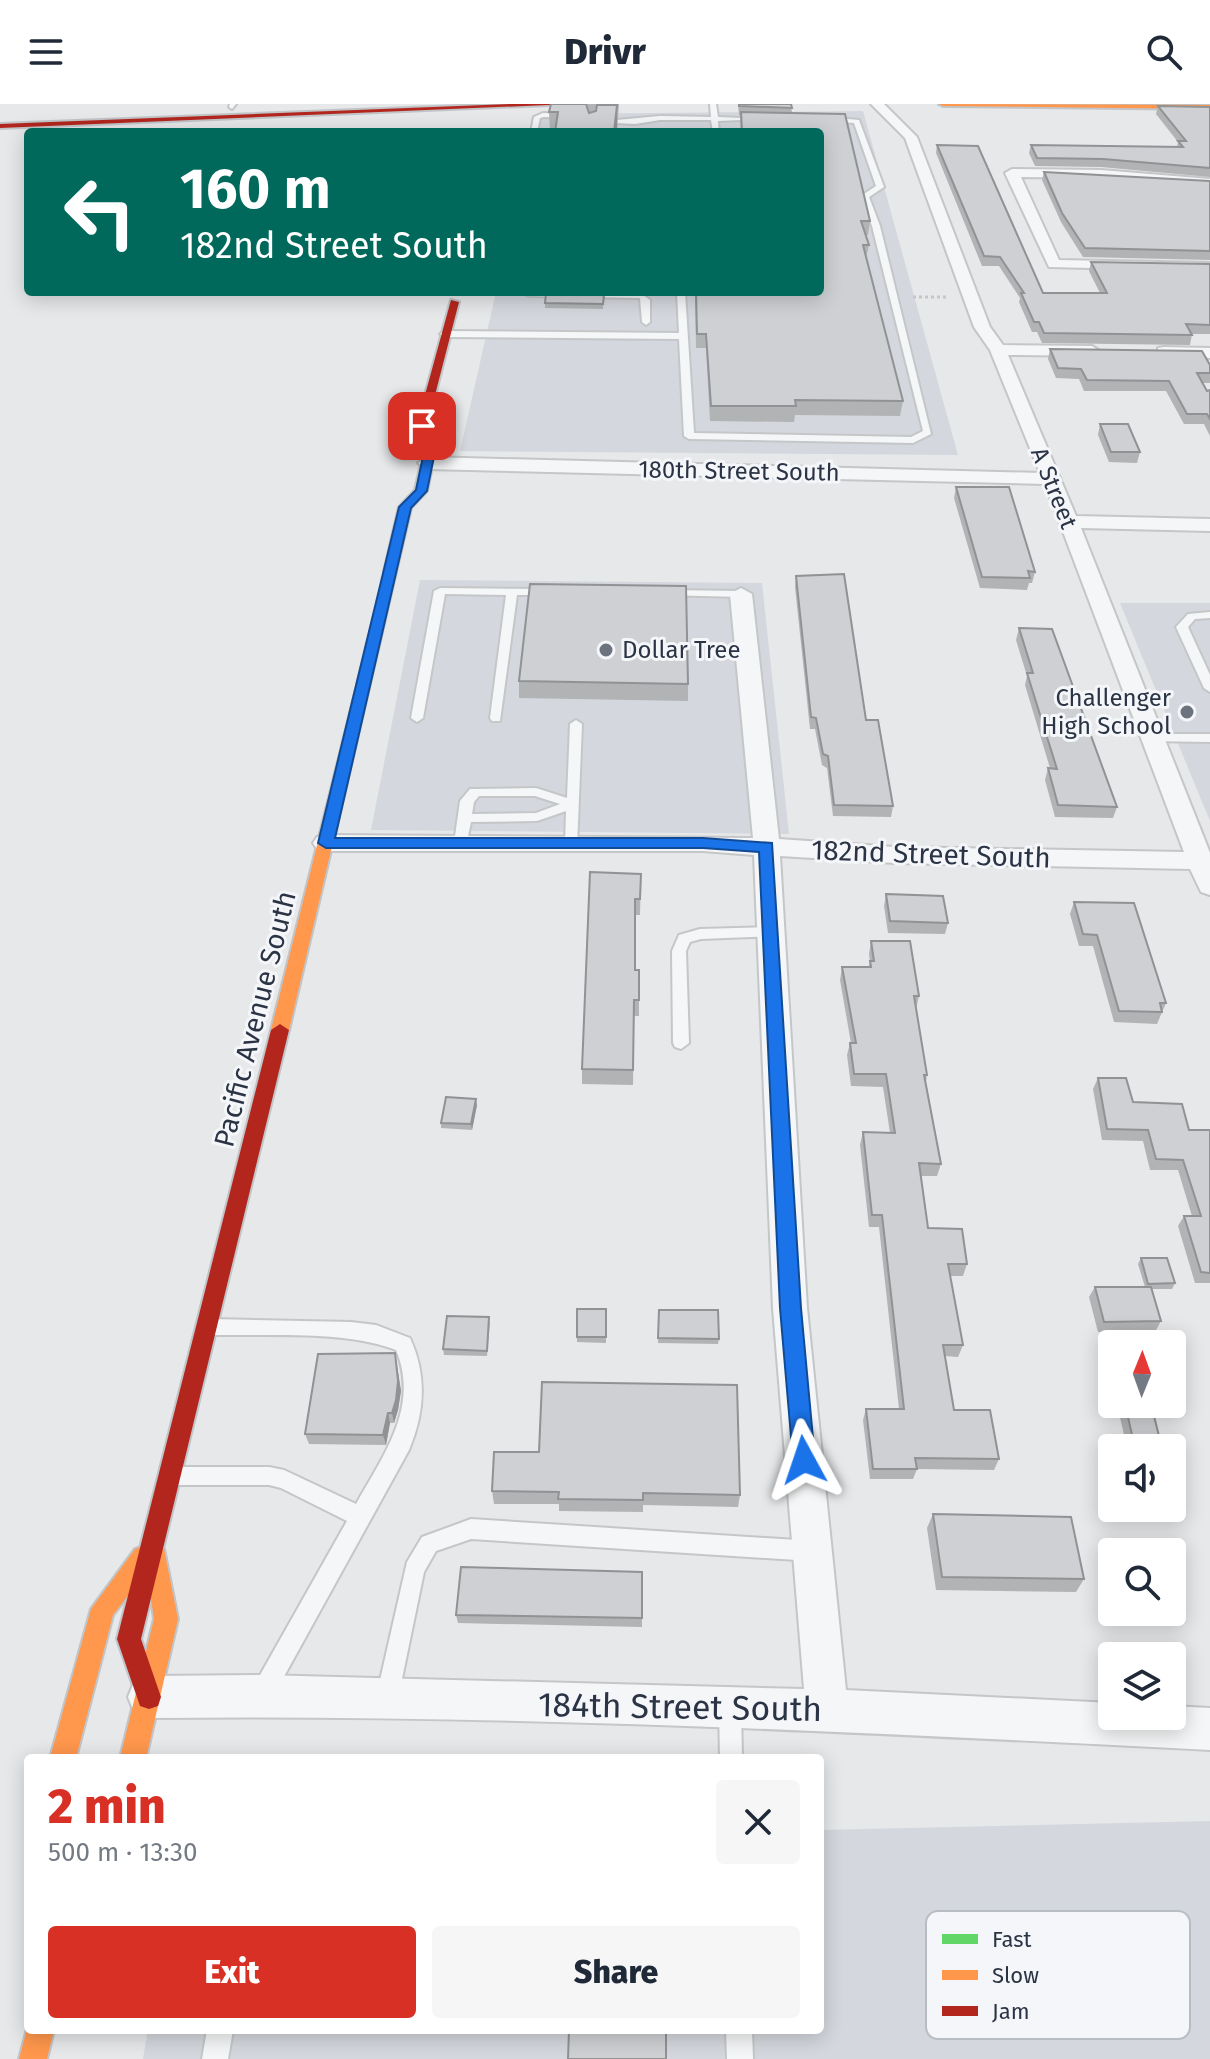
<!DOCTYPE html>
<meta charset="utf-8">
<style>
:root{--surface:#fff;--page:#f6f6f7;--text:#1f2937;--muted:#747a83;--accent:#d93025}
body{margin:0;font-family:"Fira Sans",sans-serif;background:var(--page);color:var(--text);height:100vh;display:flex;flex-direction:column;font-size:30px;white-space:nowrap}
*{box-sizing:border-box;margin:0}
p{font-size:26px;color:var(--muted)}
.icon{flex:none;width:44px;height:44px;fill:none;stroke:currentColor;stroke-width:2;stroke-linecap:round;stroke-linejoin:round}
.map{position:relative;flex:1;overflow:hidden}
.sheet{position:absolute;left:24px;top:1650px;width:800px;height:280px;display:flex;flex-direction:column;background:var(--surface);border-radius:8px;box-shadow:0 4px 20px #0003}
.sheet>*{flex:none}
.guide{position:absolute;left:24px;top:24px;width:800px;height:168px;border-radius:8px;box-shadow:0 4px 20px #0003;background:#00695c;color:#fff;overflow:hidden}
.needle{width:52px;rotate:1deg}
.fabs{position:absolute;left:1098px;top:1226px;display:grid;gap:16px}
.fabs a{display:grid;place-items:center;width:88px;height:88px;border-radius:8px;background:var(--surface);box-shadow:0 4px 20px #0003;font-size:40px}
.pin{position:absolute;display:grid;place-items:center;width:68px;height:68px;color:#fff;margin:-34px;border-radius:16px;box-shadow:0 4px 12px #0006}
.me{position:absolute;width:88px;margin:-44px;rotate:355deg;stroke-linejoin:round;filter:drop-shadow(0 0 6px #0008)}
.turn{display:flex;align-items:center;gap:28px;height:168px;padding:0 24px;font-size:36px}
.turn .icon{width:104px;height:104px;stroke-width:2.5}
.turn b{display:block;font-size:56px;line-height:68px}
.round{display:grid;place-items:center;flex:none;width:84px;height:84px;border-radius:8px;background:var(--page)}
.head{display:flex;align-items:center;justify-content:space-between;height:136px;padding:0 24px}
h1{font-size:48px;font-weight:800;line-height:60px;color:var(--accent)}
.button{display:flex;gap:16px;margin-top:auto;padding:16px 24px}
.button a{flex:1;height:92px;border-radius:8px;background:var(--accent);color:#fff;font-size:32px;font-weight:800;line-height:92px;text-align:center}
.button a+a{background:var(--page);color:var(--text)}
header{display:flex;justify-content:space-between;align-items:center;height:104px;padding:0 24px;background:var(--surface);font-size:36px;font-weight:800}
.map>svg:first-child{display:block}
.built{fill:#d4d7dd}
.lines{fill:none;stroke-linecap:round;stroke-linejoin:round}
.lane-casing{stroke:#c4c6c8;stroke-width:4}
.street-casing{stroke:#c4c6c8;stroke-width:4}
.fast-casing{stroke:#c2c5c8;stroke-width:4}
.slow-casing{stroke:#c2c5c8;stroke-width:4}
.jam-casing{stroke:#c2c5c8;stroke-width:4}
.path{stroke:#c5c6ca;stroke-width:3;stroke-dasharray:3 3;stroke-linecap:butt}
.lane{fill:#f5f6f7;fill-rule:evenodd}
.street{fill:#f5f6f7;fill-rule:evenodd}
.fast{fill:#63d668;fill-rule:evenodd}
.slow{fill:#ff974d;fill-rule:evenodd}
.jam{fill:#b3261e;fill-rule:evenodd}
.wall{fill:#b1b3b5}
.shaded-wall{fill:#909294}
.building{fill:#ced0d3;stroke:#909294;stroke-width:2}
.route{fill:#1a73e8;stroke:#114b97;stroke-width:2}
.poi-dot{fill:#6c737f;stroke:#f4f6f9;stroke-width:3}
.labels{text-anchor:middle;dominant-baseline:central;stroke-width:6;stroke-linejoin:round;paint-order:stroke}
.far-street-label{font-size:24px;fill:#2b3445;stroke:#f4f6f9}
.far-poi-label{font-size:24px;fill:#2b3445;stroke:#f4f6f9;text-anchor:start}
.street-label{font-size:28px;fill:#2b3445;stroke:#f4f6f9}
.near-street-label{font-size:34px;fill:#2b3445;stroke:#f4f6f9}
.key{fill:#f4f6f9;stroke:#b8bcc3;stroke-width:2}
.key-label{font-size:22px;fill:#2b3445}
</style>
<header><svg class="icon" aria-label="menu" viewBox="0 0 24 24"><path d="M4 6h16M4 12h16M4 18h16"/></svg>Drivr<svg class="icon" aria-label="search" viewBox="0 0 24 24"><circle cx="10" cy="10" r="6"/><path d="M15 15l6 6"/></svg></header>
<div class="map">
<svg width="1210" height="1955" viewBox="0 0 1210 1955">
<rect width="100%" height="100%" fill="#e6e8ea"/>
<g class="built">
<path d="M863,7L958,351L460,347L496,188H820V28H531L535,10Z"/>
<path d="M420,476L762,479L789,730L371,726Z"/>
<path d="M1120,499H1210V717Z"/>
<path d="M1210,1717V1955H143L148,1926H820V1726Z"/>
</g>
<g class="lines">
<g class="lane-casing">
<g id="lane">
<path d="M230,0H236L232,5L229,3Z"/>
<path d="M710,0H716L718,13L765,15L718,17L719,28H713L711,16H660L635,20L595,18L660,12L711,13Z"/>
<path d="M543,9L592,12L595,28H589L587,15L544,13L540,14L537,28H531L534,13Z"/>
<path d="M825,13L859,16L884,83L869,93L880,122L931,330L913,339L689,335L684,332L679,235L444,233L440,230L444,227L679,229L677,188H685L694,329L911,333L923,327L872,122L861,92L876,82L854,19L823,16Z"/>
<path d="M527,188L642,190L650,196V218L646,221L642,218L640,194L529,192L525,190Z"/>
<path d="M440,484L548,485L554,488L548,491H517L500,617H492L490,614L506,491L445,490L423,614L417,618L411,614L434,487Z"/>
<path d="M667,486L741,487L747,490L741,493L663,491V487Z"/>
<path d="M1210,508V514L1195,515L1188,523L1210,571V588L1204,584L1176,523L1188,510Z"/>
<path d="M576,616L582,620L577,743L572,744L565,740L566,707L537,717L471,718L466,742H456L454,739L460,697L470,685L536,684L567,694L570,620ZM479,692H535L560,700L536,709L472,710L474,698Z"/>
<path d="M1152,630H1210V638L1148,637L1146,634Z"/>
<path d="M772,823L777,824L779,828L777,832L701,835L690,838L686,847L689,939L681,945L675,943L673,939L672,847L679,831L700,825Z"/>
<path d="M211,1215L351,1218L376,1221L410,1234C427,1271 425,1308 409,1346L271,1596L263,1599L255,1596L252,1588L255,1580L347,1417L281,1384L269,1381H176L169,1379L166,1372L169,1365L176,1363H269L284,1366L356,1400C383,1352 420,1303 396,1246C347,1226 265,1232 211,1231L204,1229L202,1223L204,1217Z"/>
<path d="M471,1415L812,1437L819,1440L822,1447L819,1454L812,1457L471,1435L436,1447L424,1468L398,1594L395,1602L387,1605L379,1602L376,1594L407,1458L422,1433Z"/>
<path d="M730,1593L738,1596L741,1604L742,1654H720L719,1604L722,1596Z"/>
<path d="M207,1926H233L228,1955H202Z"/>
<path d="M726,1926H752L753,1955H727Z"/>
</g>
</g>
<g class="street-casing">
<g id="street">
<path d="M871,0H884L917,33L990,223L1003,241L1092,242L1100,247L1092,252L1008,251L1076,412L1210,415V427L1081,424L1210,749V791L1201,788L1190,765L895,759L780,752L807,1204L846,1586L1112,1599V1612H1172V1602L1210,1604V1646C857,1628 503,1610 149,1614L134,1608L128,1593L134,1578L149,1572L261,1571L804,1585L773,1204L754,751L703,747H326L317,745L313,739L317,733L326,731L753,734L730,490L741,484L752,490L779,735L895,743L1184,748L1045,380L427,365L418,359L427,353L1040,369L990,246L974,223L905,34Z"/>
<path d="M1012,65L1101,66L1210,75V83L1101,74L1021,73L1059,156L1210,159V167L1049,163L1005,69Z"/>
<path d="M1164,243L1210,244V254L1158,252V244Z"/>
</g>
</g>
<g class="fast-casing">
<path id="fast" d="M418,320H426L438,333L427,387L411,404L396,468L390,472L384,468L399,403L415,386L427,334L417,322Z"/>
</g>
<g class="slow-casing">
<g id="slow">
<path d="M939,0L1210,1V5L943,2Z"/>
<path d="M386,465L396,468L289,926L280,932L271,926Z"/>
<path d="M143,1442L164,1445L178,1515L146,1654H120L154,1515L147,1467L113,1511L76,1654H50L91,1505L135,1445Z"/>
<path d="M28,1921V1926H54L47,1955H19Z"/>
</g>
</g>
<g class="jam-casing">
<g id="jam">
<path d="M511,0H571L0,24V20Z"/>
<path d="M451,196L459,198L427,322L412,333L408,343H400L403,329L417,320Z"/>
<path d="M280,920L289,926L141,1535L161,1593L158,1602L149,1605L140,1602L117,1535L271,926Z"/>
</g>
</g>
<path class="path" d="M913,193H947"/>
<use href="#lane" class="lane"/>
<use href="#street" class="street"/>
<use href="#fast" class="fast"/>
<use href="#slow" class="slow"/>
<use href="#jam" class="jam"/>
</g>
<g class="wall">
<path d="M551,0H619L617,28H550L549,8Z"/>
<path d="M738,0H791L792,9L845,10L870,117L868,131H866L869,141L866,154L903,297L900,312L795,311L794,318L710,317L706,244H696L695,188H820V28H741L740,11H739Z"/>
<path d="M1158,2L1210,3V73L1101,63L1035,62L1029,49L1031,41L1177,43L1178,38L1156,10Z"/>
<path d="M937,41L1043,189H1100L1089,167L1091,158L1210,160V230H1192L1190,241L1042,239L1037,228H1032L1019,198L1020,194L999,162H982L936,49Z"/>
<path d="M1044,68L1210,77V156L1083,153L1061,118L1042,76Z"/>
<path d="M604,191L603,205L545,204V199Z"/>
<path d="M1050,245L1210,261V279H1203L1207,287L1210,286V332L1204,320H1184L1166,287H1084L1079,275L1056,274L1048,255Z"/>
<path d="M1100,320L1140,348L1137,359L1109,358L1098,331Z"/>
<path d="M956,383L1035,468L1032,479H1029L1027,486L980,484L954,394Z"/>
<path d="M796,472L866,616L893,702L891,713L833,712L827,664L822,661L815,625H810L795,483Z"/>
<path d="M1019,524L1117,703L1113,714L1055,713L1045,676L1048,664H1050L1025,581L1027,572L1016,536Z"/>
<path d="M519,577L688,580V597L519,594Z"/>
<path d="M641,770L640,811H635V866H639V912H634L633,981L582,980V965Z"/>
<path d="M886,790L948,819L945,830L888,829L884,802Z"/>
<path d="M1074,798L1166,899L1157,920L1114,918L1093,842H1079L1070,810Z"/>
<path d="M871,837L919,892L916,905L927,971L926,978L941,1060L937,1072H921L928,1124L967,1160L963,1172H950L963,1241L958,1253L945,1252L954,1306L999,1355L994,1366L917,1365L913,1375H870L863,1316L866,1305H899L879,1123H869L860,1041L863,1028L890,1029L883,983L851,982L847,951L850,939H851L840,876L842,863H869L870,858L869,850Z"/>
<path d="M1098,974L1133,998L1189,1026H1210V1179H1195L1178,1122L1184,1112H1192L1178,1066H1150L1143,1037L1102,1036L1093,985Z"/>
<path d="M477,1001L472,1026L441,1024V1019Z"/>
<path d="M1141,1154L1175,1179L1172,1185H1152L1161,1217L1155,1228H1098L1089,1193L1095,1183H1145L1138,1160Z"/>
<path d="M577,1205H606V1239L577,1238Z"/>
<path d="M659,1206L719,1235L718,1240L658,1239Z"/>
<path d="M490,1218L487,1252L444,1251L443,1245Z"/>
<path d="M395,1249L401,1287L398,1306L394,1319H390L386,1341L309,1340L305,1330Z"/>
<path d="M1117,1300H1151L1162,1344H1127Z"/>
<path d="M494,1348L740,1391L738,1403L643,1401V1408L559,1407V1400H494L492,1387Z"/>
<path d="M933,1410L1084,1475L1076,1488L936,1486L927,1424Z"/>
<path d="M642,1468V1523L458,1519L456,1511Z"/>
</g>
<g class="shaded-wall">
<path d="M617,1V28H614Z"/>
<path d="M476,995L477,1001L472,1026L471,1020Z"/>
<path d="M395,1249L401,1287L398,1306L394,1319L392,1309Z"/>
<path d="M388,1309L390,1319L386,1341L383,1331Z"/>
</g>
<g class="building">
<path d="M551,0H586L589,9L596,7L597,1H617L614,28H555L558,8H549Z"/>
<path d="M739,0H791L792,4L739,2Z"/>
<path d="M1158,2L1210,3V64L1103,55L1037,54L1031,41L1183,43L1178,37H1186Z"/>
<path d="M741,8L845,10L870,117H861L869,141H863L903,297L795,296L796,302H711L706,230H697L696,188H820V28H742Z"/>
<path d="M937,41L978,42L1043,189H1107L1091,158L1210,160V221L1186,220L1192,231L1044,229L1039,218H1034L1021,189H1024L1000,153L984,152Z"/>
<path d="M1044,68L1210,77V147L1085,144L1062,109Z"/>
<path d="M546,190L604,191L603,200L545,199Z"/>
<path d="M1050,245L1202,247L1210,261V269H1197L1207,287L1210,286V315L1207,310H1187L1169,277L1087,276L1081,265L1058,264Z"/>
<path d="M1100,320H1128L1140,348H1111Z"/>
<path d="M956,383H1009L1035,468L1028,467L1030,474L982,473Z"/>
<path d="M844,470L866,616H878L893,702L834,701L828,652L823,650L816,614L811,613L796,472Z"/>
<path d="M530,480L686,482L688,580L519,577Z"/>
<path d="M1019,524L1052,525L1117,703L1058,701L1048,664L1057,665L1027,569H1033Z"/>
<path d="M590,768L641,770L640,795H635V866H639V896H634L633,966L582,965Z"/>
<path d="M886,790L943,792L948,819L890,817Z"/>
<path d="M1074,798L1134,799L1166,899H1160L1162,908L1119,907L1097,831L1083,830Z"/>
<path d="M871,837H910L919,892H914L927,971H924L941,1060L919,1059L928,1124L962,1125L967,1160H948L963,1241H943L954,1306H990L999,1355L915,1354L917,1365H873L866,1305H904L882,1111H872L863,1028L895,1029L886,970H854L850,939H856L842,863H871L870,857H874Z"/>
<path d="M1098,974H1126L1133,998L1182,1000L1189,1026H1210V1169L1201,1168L1184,1112H1201L1183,1056L1156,1055L1148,1026L1107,1025Z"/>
<path d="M446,993L476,995L471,1020L441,1019Z"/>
<path d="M1141,1154H1167L1175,1179L1148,1180Z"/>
<path d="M1095,1183H1151L1161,1217L1104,1218Z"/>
<rect x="577" y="1205" width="29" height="28"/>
<path d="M659,1206H718L719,1235L658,1234Z"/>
<path d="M447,1212L489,1213L487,1247L443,1245Z"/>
<path d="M395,1249L398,1277L396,1296L392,1309H388L383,1331L305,1330L318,1250Z"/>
<path d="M542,1278L737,1281L740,1391L643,1389V1396L558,1395L559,1388L492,1387L494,1348H539Z"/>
<path d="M1125,1300H1151L1162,1344H1135Z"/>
<path d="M933,1410L1071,1413L1084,1475L942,1473Z"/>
<path d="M461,1463L642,1468V1514L456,1511Z"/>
<path d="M569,1926H666V1955H568Z"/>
</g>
<path class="route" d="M418,319H426L438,333L427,387L411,404L335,734H703L772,739L801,1204L815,1356L812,1363L804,1366L796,1363L793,1356L780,1204L759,748L703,744H326L318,739L399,403L416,386L427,333Z"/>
<g class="poi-dot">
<circle cx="606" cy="546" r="8"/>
<circle cx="1187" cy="608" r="8"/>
</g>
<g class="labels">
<g class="far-street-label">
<text transform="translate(739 367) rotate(1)">180th Street South</text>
<text transform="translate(1054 384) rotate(68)">A Street</text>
</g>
<g class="far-poi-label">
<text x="622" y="546">Dollar Tree</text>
<text x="1171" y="594" text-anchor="end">Challenger<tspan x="1171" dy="28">High School</tspan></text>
</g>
<g class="street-label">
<text transform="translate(931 750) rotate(2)">182nd Street South</text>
<text transform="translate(255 915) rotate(-76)">Pacific Avenue South</text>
</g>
<g class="near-street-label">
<text transform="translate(680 1603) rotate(1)">184th Street South</text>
</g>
</g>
<rect x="926" y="1807" width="264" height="128" rx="12" class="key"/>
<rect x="942" y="1830" width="36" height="10" fill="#63d668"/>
<rect x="942" y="1866" width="36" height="10" fill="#ff974d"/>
<rect x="942" y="1902" width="36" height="10" fill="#b3261e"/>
<g class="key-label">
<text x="992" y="1843">Fast</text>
<text x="992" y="1879">Slow</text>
<text x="992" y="1915">Jam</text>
</g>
</svg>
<div class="fabs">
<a><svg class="needle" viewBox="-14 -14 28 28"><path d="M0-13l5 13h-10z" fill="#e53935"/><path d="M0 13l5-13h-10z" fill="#747a83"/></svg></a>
<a><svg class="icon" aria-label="sound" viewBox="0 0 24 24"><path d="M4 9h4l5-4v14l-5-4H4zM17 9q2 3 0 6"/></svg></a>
<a><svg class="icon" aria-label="search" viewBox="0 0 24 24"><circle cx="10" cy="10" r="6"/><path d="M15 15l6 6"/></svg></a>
<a><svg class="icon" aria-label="layers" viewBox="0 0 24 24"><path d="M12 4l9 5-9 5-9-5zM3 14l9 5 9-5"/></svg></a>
</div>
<div class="pin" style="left:422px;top:322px;background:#d93025"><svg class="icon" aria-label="arrive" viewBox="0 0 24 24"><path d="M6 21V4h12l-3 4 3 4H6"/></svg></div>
<svg class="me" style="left:804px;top:1356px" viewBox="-20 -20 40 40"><path d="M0-17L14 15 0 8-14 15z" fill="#1a73e8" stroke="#fff" stroke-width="4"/></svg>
<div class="guide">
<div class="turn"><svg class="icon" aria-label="left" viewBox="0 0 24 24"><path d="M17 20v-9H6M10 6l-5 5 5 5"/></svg><div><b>160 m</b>182nd Street South</div></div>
</div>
<section class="sheet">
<div class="head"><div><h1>2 min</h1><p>500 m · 13:30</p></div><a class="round"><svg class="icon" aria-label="close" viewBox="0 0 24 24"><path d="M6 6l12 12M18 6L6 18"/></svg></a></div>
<div class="button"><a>Exit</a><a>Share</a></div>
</section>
</div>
